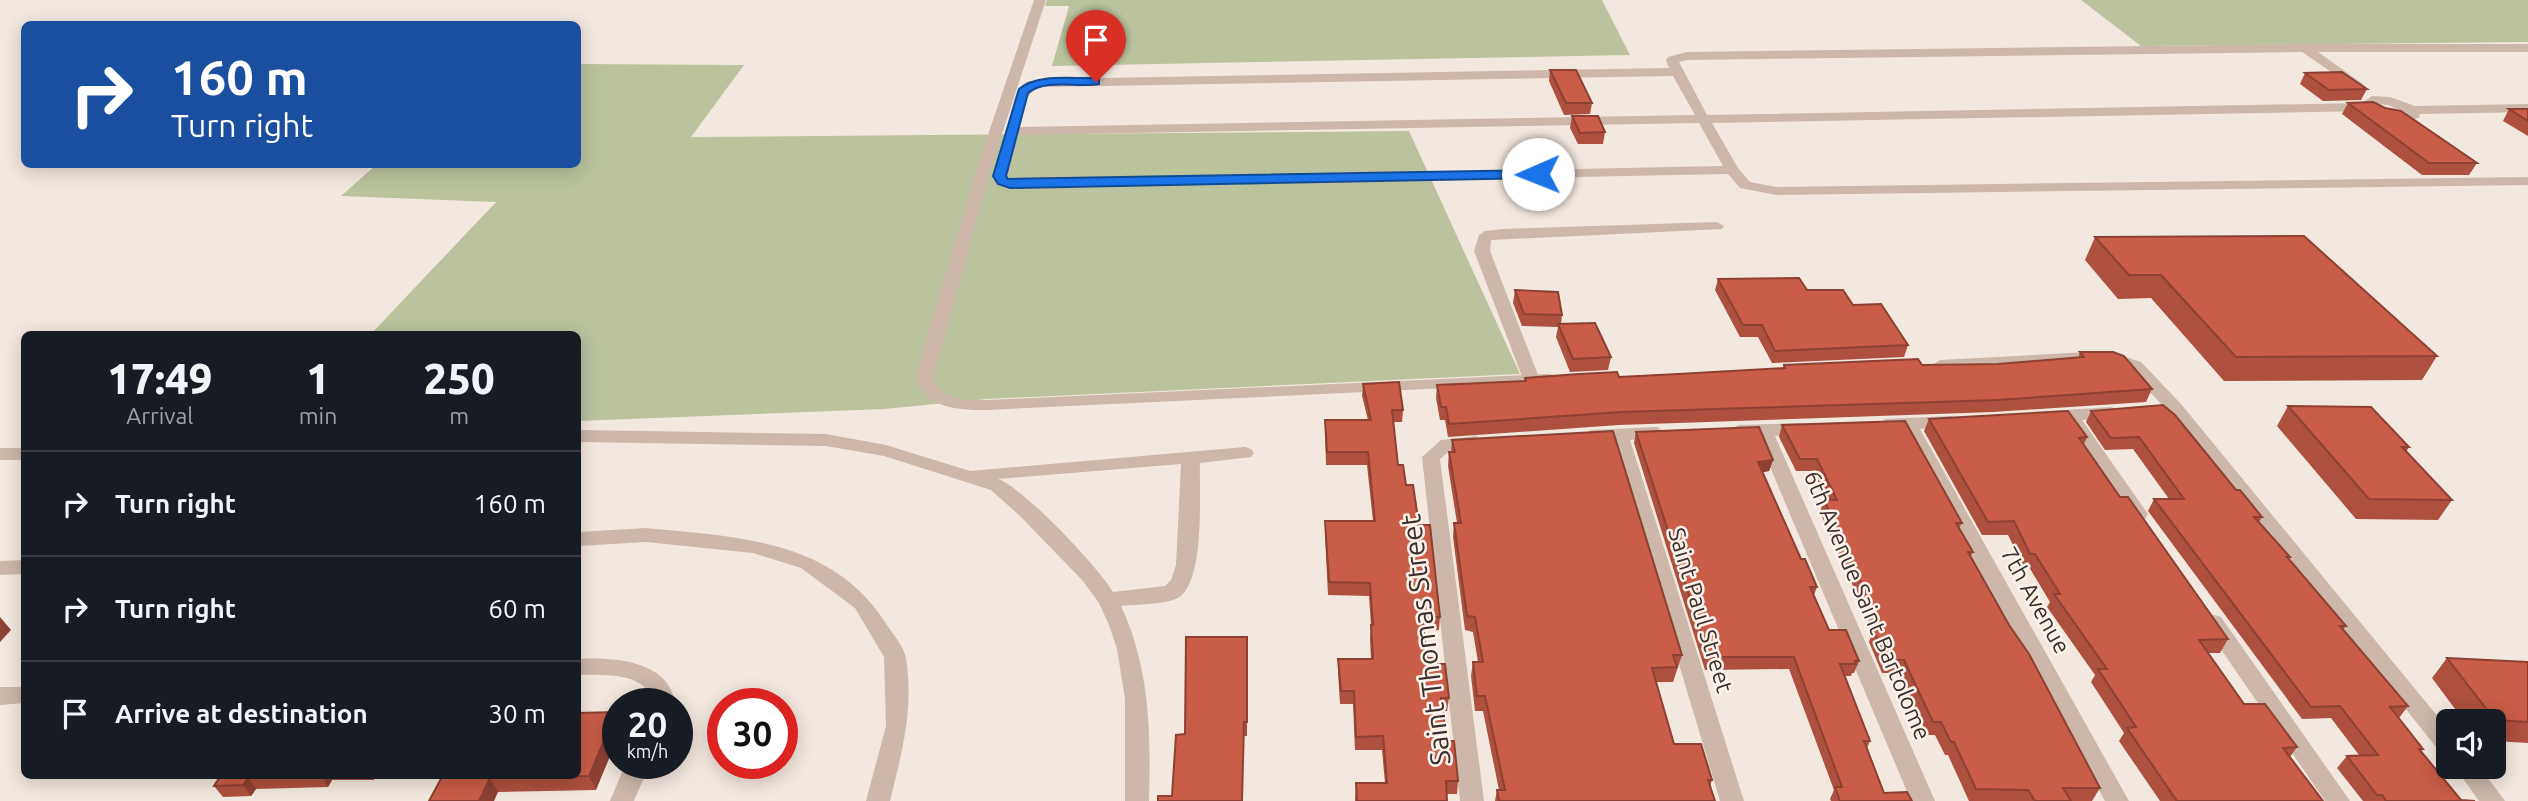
<!DOCTYPE html>
<style>
:root{--surface:#171b24;--page:#242831;--text:#f1f3f6;--muted:#9ea1a6;--line:#363941}
body{margin:0;font-family:Ubuntu,sans-serif;background:var(--page);color:var(--text);height:100vh;display:flex;flex-direction:column;font-size:26px;white-space:nowrap}
*{box-sizing:border-box;margin:0}
p{font-size:23px;color:var(--muted)}
.icon{flex:none;width:38px;height:38px;fill:none;stroke:currentColor;stroke-width:2;stroke-linecap:round;stroke-linejoin:round}
.map{position:relative;flex:1;overflow:hidden}
.panel{position:absolute;left:21px;top:331px;width:560px;height:448px;display:flex;flex-direction:column;background:var(--surface);border-radius:10px;box-shadow:0 4px 18px #0003}
.panel>*{flex:none}
.hud{position:absolute;left:21px;top:21px;width:560px;height:147px;border-radius:10px;box-shadow:0 4px 18px #0003;background:#1a4fa0;color:#fff;overflow:hidden}
.buttons{position:absolute;left:2436px;top:709px;display:grid;gap:14px}
.buttons a{display:grid;place-items:center;width:70px;height:70px;border-radius:10px;background:var(--surface);box-shadow:0 4px 18px #0003;font-size:35px}
.speed{position:absolute;left:602px;top:688px;display:flex;gap:14px;font-size:35px;font-weight:700;text-align:center}
.speed>*{display:grid;place-content:center;width:91px;height:91px;border-radius:50%;background:var(--surface);box-shadow:0 4px 18px #0003;line-height:1}
.speed small{font-size:18px;font-weight:400}
.speed .limit{border:10px solid #d22;background:#fff;color:#111}
.pin{position:absolute;display:grid;place-items:center;width:60px;height:60px;color:#fff;margin:-72px -30px;border-radius:50% 50% 50% 0;rotate:-45deg;box-shadow:0 0 7px #0007}
.pin .icon{rotate:45deg}
.me{position:absolute;width:77px;margin:-38px;rotate:269deg;stroke-linejoin:round;filter:drop-shadow(0 0 5px #0008)}
.turn{display:flex;align-items:center;gap:24px;height:147px;padding:0 35px;font-size:32px}
.turn .icon{width:91px;height:91px;stroke-width:2.5}
.turn b{display:block;font-size:49px;line-height:60px}
.eta{display:flex;justify-content:space-evenly;align-items:center;height:119px;text-align:center}
.eta b{font-size:42px;font-weight:800;line-height:49px}
ul{padding:0;list-style:none}
li{display:flex;align-items:center;gap:21px;height:105px;padding:0 35px;border-top:2px solid var(--line)}
li div{flex:1}
li b{display:block;font-size:26px}
li em{font-style:normal}
.map>svg:first-child{display:block}
.green{fill:#bac39e}
.lines{fill:none;stroke-linecap:round;stroke-linejoin:round}
.minor{fill:#ccb7aa;fill-rule:evenodd}
.tertiary{fill:#ccb7aa;fill-rule:evenodd}
.wall{fill:#ad503d}
.shaded-wall{fill:#8d4132}
.building{fill:#c95d47;stroke:#8d4132;stroke-width:2}
.route{fill:#1a73e8;stroke:#114b97;stroke-width:2}
.labels{text-anchor:middle;dominant-baseline:central;stroke-width:5;stroke-linejoin:round;paint-order:stroke}
.street-label{font-size:23px;fill:#3a2d2a;stroke:#fbf3eb}
.near-street-label{font-size:28px;fill:#3a2d2a;stroke:#fbf3eb}
</style>
<div class="map">
<svg width="2528" height="801" viewBox="0 0 2528 801">
<rect width="100%" height="100%" fill="#f3e8df"/>
<g class="green">
<path d="M1047,0H1602L1630,55L1052,66L1069,6H1045Z"/>
<path d="M2081,0H2528V42L2141,46Z"/>
<path d="M578,64L744,65L691,137L1409,131L1520,374L987,399L884,409L578,421V334H371L496,202L341,196L376,165L578,164Z"/>
</g>
<g class="lines">
<g class="minor">
<path d="M2305,44H2528V52H2318L2363,84L2365,87L2359,91L2302,52L1687,60L1679,62L1707,115L2362,103L2372,96L2390,97L2415,106L2528,104V112L2420,114L2419,118C2400,122 2384,121 2368,111L1712,123L1738,168L1750,182L1776,187L2528,177V185L1776,195L1740,188L1728,174L1010,188L998,184L993,176L1017,91L1026,82L1044,79L1669,68L1666,60L1668,57L1687,52ZM1673,76L1695,115L1020,127C1024,109 1024,90 1044,87ZM2376,104L2388,105L2407,113L2391,112ZM1699,123L1723,166L1012,180L1007,176L1018,135Z"/>
<path d="M1717,222L1724,226L1722,229L1491,240L1490,251L1540,380L1537,384H1525L1474,251L1479,235L1485,231L1503,229Z"/>
<path d="M2112,407L2121,413L2118,417L2082,420L2148,514L2145,519H2131L2065,421L2049,423L2040,417L2049,411Z"/>
<path d="M1951,416L1957,418L1960,422L1957,426L1920,429L2129,801H2105L1902,430L1885,431L1876,425L1885,419Z"/>
<path d="M1804,423L1810,425L1813,429L1810,433L1775,436L1935,801H1911L1757,436L1738,437L1729,431L1738,425Z"/>
<path d="M1657,427L1666,433L1663,437L1630,440L1744,801H1720L1612,441L1591,442L1582,436L1591,430Z"/>
<path d="M578,430L826,434L886,445L970,471L1245,447L1251,449L1254,453L1251,457L1200,463C1199,492 1206,586 1176,599C1160,605 1138,604 1121,606C1150,668 1151,734 1149,801H1125V699L1117,649L1109,625L1099,603L1083,581L1019,515L991,490L884,456L826,446L578,442ZM1181,464L1176,565L1171,580L1165,586L1113,592C1098,567 1024,488 998,479Z"/>
<path d="M1476,436L1485,442L1482,446L1452,449L1440,459L1484,801H1460L1422,457L1441,440Z"/>
<rect x="0" y="448" width="24" height="12"/>
<path d="M646,528C735,537 831,538 885,622C891,632 904,646 906,658C914,709 902,752 890,801H866L886,726L884,657L855,608L801,568L753,553L646,542L578,546V532Z"/>
<path d="M24,560V574L0,575V561Z"/>
<path d="M2214,615L2221,617L2350,801H2325L2207,629L2203,623L2207,617Z"/>
<path d="M578,659C612,657 670,660 675,704H653C648,671 602,675 578,675Z"/>
<path d="M0,687H24V703L0,705Z"/>
<path d="M626,763H650L634,801H610Z"/>
</g>
<g class="tertiary">
<path d="M1034,0H1046L993,161L933,378C943,401 965,400 987,400L1548,374L1554,375L1557,379L1554,383L987,410C957,410 928,409 915,378L979,161Z"/>
<path d="M2106,351L2141,362L2181,404L2448,729V754L2440,752L2169,412L2129,370L2105,361L1940,370L1932,365L1940,360Z"/>
<path d="M2454,766H2479L2505,801H2479Z"/>
</g>
</g>
<g class="wall">
<path d="M1550,70L1592,103L1590,114L1564,115L1549,81Z"/>
<path d="M2305,73L2367,89L2361,100L2323,101L2300,84Z"/>
<path d="M2348,103L2477,163L2469,175H2422L2342,114Z"/>
<path d="M2509,109H2528V136L2503,121Z"/>
<path d="M1572,116L1605,132L1603,144H1578L1570,128Z"/>
<path d="M2095,237L2437,356L2422,380L2224,381L2151,298L2118,299L2085,260Z"/>
<path d="M1718,279L1807,290L1853,305L1908,345L1904,357L1772,363L1758,337H1740L1715,290Z"/>
<path d="M1515,290L1562,315L1561,324L1611,357L1608,370L1570,372L1556,337L1558,327L1522,326L1513,303Z"/>
<path d="M2080,352L2152,389L2146,402L1993,412L1619,425L1448,437L1445,420H1440L1436,398L1437,385L1524,381L1525,378L1619,377L1783,368L1784,365L1998,364L2078,358Z"/>
<path d="M1363,384L1403,410L1402,422H1393L1398,465L1419,525L1440,617L1439,630L1424,631L1427,658L1434,664L1449,698L1447,711H1443L1447,741L1458,781L1457,794H1447V801H1355L1356,783H1385L1382,750H1355L1353,704H1340L1338,672V659H1371L1370,639L1371,625L1369,596L1328,595L1325,534V521H1373L1367,465H1326L1325,433V420H1368L1362,396Z"/>
<path d="M2288,406L2409,447L2406,452L2452,500L2438,520L2356,519L2277,426Z"/>
<path d="M2091,411L2236,490L2262,517L2259,522L2290,557L2289,560L2346,626L2343,630L2408,706L2399,718L2423,749L2421,752L2461,800L2475,801H2363L2337,768L2347,756L2359,755L2331,718L2302,719L2148,511L2154,499H2169L2133,449L2105,450L2086,422Z"/>
<path d="M1929,419L2087,437L2084,444L2120,497L2228,639L2220,653H2208L2244,704L2297,747L2290,757L2323,801H2160L2119,741L2124,733L2091,682L2095,675L2047,607L2050,602L2029,567H2024L2008,535H1982L1924,431Z"/>
<path d="M1782,425L1962,523L1959,528L1973,552L1971,556L2100,788L2092,801H1969L1948,755H1945L1935,735H1927L1899,673H1882L1869,642L1873,631L1820,512L1824,500H1827L1813,471H1796L1779,437Z"/>
<path d="M1636,432L1773,460L1769,471L1762,472L1801,559L1817,587L1814,595L1829,630L1859,661L1854,673H1852L1851,676H1844L1870,741L1867,748L1884,793L1912,801H1831L1830,799L1834,790L1789,669L1705,670L1634,443Z"/>
<path d="M1452,440L1682,655L1673,682H1656L1674,744L1712,780L1710,786L1715,801H1495L1497,790H1499L1483,711H1475L1471,676L1473,662H1478L1473,632L1465,630L1453,537L1454,523H1457L1448,466L1449,452H1451Z"/>
<path d="M1247,637V736H1244L1172,796L1185,734Z"/>
<path d="M2447,658L2528,662V743L2494,741V721H2464L2432,678Z"/>
<path d="M578,713L596,790L498,792L429,801Z"/>
<path d="M221,775H376L374,780H332L328,787L256,789L251,796L223,797L214,786Z"/>
</g>
<g class="shaded-wall">
<path d="M1773,460L1769,471L1754,474L1758,462Z"/>
<path d="M0,617L11,630L0,642Z"/>
<path d="M616,712L618,716V737L596,790L589,776Z"/>
<path d="M321,775H329L332,780L328,787Z"/>
<path d="M248,778L256,789L251,796L243,785Z"/>
<path d="M490,778L498,792L494,801H479Z"/>
</g>
<g class="building">
<path d="M1550,70H1576L1592,103H1566Z"/>
<path d="M2342,72L2367,89L2329,90L2305,73Z"/>
<path d="M2373,102L2385,108L2401,111L2477,163H2429L2348,103Z"/>
<path d="M2509,109H2528V121Z"/>
<path d="M1572,116H1598L1605,132L1580,133Z"/>
<path d="M2304,236L2437,356L2236,357L2161,275H2129L2095,237Z"/>
<path d="M1799,278L1807,290H1843L1853,305L1881,304L1908,345L1775,351L1762,325H1743L1718,279Z"/>
<path d="M1515,290L1558,292L1562,315L1524,314Z"/>
<path d="M1595,323L1611,357L1573,359L1558,324Z"/>
<path d="M2080,352H2113L2124,356L2152,389L1998,400L1621,412L1449,424L1446,407H1441L1437,385L1526,381L1525,378L1579,374L1617,372L1619,377L1678,374L1785,368L1784,365L1918,359L1922,365L1998,364L2084,357Z"/>
<path d="M1399,382L1403,410H1392L1398,465H1403L1406,485H1413L1419,525H1430L1440,617H1422L1427,658H1434V664H1445L1449,698H1441L1447,741H1454L1458,781H1446L1447,801H1357L1356,783H1387L1383,736L1356,737L1354,691H1341L1338,659H1373L1371,625H1373L1370,583L1329,582L1325,521H1375L1368,452H1327L1325,420H1371L1363,384Z"/>
<path d="M2163,405L2175,415L2236,490H2240L2262,517H2254L2290,557H2287L2346,626H2340L2408,706L2390,707L2423,749H2419L2461,800L2475,801H2386L2382,795H2377L2347,756L2378,755L2340,706L2311,707L2154,499H2184L2139,437L2111,438L2091,411Z"/>
<path d="M2288,406L2371,407L2409,447H2402L2452,500L2369,499Z"/>
<path d="M2068,411L2087,437L2079,438L2120,497H2128L2228,639L2199,640L2244,704H2265L2297,747L2283,748L2323,801H2177L2127,728L2136,727L2098,669H2107L2054,594H2060L2035,554H2030L2014,521L1988,522L1929,419Z"/>
<path d="M1905,421L1962,523H1956L1973,552H1968L2009,625L2029,654L2100,788H2063L2071,801H2035L2028,790L1976,789L1954,742H1951L1941,722H1933L1904,660H1887L1873,630H1878L1875,625H1880L1824,500H1837L1817,459H1800L1782,425Z"/>
<path d="M1759,427L1773,460L1758,462L1801,559H1805L1817,587H1810L1829,630H1846L1859,661H1855L1856,664H1840L1870,741H1864L1884,793L1907,792L1912,801H1840L1835,787H1842L1794,657H1709L1636,432Z"/>
<path d="M1613,431L1682,655H1673L1677,667L1652,668L1674,744H1701L1712,780H1708L1715,801H1499L1497,790H1505L1485,696H1477L1473,662H1483L1475,617L1467,616L1454,523H1461L1449,452H1455L1452,440Z"/>
<path d="M1186,637H1247V722H1244L1242,801H1158V796H1172L1176,735L1185,734Z"/>
<path d="M2447,658L2528,662V722L2495,720Z"/>
<path d="M616,712L589,776L490,778L479,801H429L443,775H578V713Z"/>
<path d="M221,775H321L248,778L243,785L214,786Z"/>
</g>
<path class="route" d="M1096,78L1099,79V84C1078,88 1046,78 1028,93L1006,176L1008,179L1538,170L1544,174L1538,178L1010,188L998,184L993,176L1019,89C1038,73 1072,79 1096,78Z"/>
<g class="labels">
<g class="street-label">
<text transform="translate(2036 600) rotate(61)">7th Avenue</text>
<text transform="translate(1868 605) rotate(67)">6th Avenue Saint Bartolome</text>
<text transform="translate(1701 610) rotate(73)">Saint Paul Street</text>
</g>
<g class="near-street-label">
<text transform="translate(1425 640) rotate(-97)">Saint Thomas Street</text>
</g>
</g>
</svg>
<div class="buttons">
<a><svg class="icon" aria-label="sound" viewBox="0 0 24 24"><path d="M4 9h4l5-4v14l-5-4H4zM17 9q2 3 0 6"/></svg></a>
</div>
<div class="speed"><div>20<small>km/h</small></div><div class="limit">30</div></div>
<div class="pin" style="left:1096px;top:82px;background:#d93025"><svg class="icon" aria-label="arrive" viewBox="0 0 24 24"><path d="M6 21V4h12l-3 4 3 4H6"/></svg></div>
<svg class="me" style="left:1538px;top:174px" viewBox="-20 -20 40 40"><circle r="19" fill="#fff"/><path d="M0-13L10 11 0 6-10 11z" fill="#1a73e8"/></svg>
<div class="hud">
<div class="turn"><svg class="icon" aria-label="right" viewBox="0 0 24 24"><path d="M7 20v-9h11M14 6l5 5-5 5"/></svg><div><b>160 m</b>Turn right</div></div>
</div>
<section class="panel">
<div class="eta">
<div><b>17:49</b><p>Arrival</p></div>
<div><b>1</b><p>min</p></div>
<div><b>250</b><p>m</p></div>
</div>
<ul>
<li><svg class="icon" aria-label="right" viewBox="0 0 24 24"><path d="M7 20v-9h11M14 6l5 5-5 5"/></svg><div><b>Turn right</b></div><em>160 m</em></li>
<li><svg class="icon" aria-label="right" viewBox="0 0 24 24"><path d="M7 20v-9h11M14 6l5 5-5 5"/></svg><div><b>Turn right</b></div><em>60 m</em></li>
<li><svg class="icon" aria-label="arrive" viewBox="0 0 24 24"><path d="M6 21V4h12l-3 4 3 4H6"/></svg><div><b>Arrive at destination</b></div><em>30 m</em></li>
</ul>
</section>
</div>
